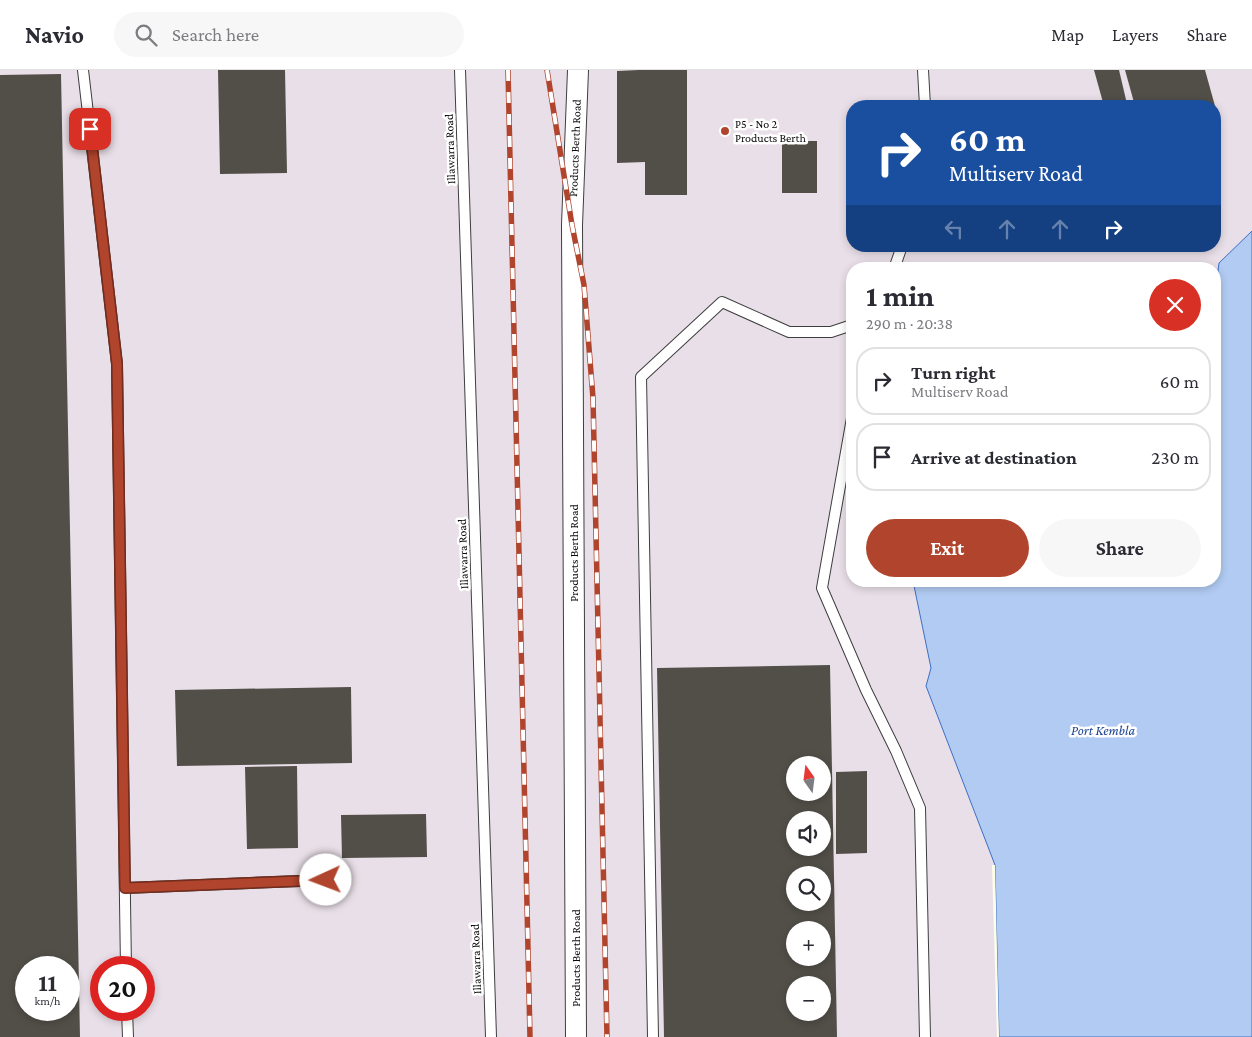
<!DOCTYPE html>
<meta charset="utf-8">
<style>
:root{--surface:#fff;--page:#f7f7f7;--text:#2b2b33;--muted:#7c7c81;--line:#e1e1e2;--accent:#b1442c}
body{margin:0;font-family:"Crimson Pro",serif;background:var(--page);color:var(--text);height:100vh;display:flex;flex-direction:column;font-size:19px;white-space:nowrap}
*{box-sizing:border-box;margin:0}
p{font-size:16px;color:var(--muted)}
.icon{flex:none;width:28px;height:28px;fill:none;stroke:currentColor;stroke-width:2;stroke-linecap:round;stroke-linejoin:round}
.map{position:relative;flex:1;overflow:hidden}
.drawer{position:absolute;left:846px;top:192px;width:375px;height:325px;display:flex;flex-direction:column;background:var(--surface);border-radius:20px;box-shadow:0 2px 8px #0003}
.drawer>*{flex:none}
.hud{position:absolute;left:846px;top:30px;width:375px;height:152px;border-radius:20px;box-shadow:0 2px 8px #0003;background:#1a4fa0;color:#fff;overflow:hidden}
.needle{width:32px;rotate:346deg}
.fabs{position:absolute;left:786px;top:686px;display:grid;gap:10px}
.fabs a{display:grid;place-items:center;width:45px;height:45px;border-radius:50%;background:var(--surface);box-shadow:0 2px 8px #0003;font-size:25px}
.speed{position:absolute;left:15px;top:886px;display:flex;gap:10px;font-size:25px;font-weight:700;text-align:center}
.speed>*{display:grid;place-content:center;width:65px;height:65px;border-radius:50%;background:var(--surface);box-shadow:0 2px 8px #0003;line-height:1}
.speed small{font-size:12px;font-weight:400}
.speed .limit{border:8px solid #d22;background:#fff;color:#111}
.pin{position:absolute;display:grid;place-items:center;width:42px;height:42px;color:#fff;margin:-21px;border-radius:10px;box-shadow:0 2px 8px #0006}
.me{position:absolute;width:55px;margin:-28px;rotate:268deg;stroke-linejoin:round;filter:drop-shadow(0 0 4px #0008)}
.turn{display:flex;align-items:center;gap:18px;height:105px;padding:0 20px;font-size:22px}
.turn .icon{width:65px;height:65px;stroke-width:2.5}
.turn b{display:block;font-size:35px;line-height:42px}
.lanes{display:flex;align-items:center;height:48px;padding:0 20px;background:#0003;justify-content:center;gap:25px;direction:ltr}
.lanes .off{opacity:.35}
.round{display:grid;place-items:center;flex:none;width:52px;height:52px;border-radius:26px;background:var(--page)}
.head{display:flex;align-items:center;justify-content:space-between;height:85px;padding:0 20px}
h1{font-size:30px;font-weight:700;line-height:38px}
.button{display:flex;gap:10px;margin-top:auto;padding:10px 20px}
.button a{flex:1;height:58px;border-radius:30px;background:var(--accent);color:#fff;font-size:20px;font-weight:700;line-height:58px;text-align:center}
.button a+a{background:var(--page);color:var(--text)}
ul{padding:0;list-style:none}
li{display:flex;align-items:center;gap:15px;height:68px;margin:0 10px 8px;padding:0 10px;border:2px solid var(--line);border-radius:20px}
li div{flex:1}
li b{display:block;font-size:19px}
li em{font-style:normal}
header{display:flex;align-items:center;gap:30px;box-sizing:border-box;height:70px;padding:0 25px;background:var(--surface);border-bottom:1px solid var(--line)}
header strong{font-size:24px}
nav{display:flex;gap:28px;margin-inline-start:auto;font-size:18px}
.search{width:350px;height:45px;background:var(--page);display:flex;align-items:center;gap:12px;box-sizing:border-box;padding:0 18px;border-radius:28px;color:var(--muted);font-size:19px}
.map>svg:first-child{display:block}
.industrial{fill:#e9dfe8;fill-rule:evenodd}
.water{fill:#b1cbf2;stroke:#3d6fc4}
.pier{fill:#fdfee9}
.building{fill:#524e48;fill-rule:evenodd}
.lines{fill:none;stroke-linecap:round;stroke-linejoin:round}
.service-casing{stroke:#3e3e3e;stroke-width:12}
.minor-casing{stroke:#3e3e3e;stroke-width:22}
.service{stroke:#fff;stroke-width:10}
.minor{stroke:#fff;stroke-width:20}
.rail-casing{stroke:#b1442c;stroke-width:5.5}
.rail{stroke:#fff;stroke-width:4;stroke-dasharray:11;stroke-linecap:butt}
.route-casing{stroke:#732c1d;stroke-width:12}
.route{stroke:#b1442c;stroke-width:9}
.poi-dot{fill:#b1442c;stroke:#fff;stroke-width:2}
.labels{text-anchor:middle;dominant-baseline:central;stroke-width:5;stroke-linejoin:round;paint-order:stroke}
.poi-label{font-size:12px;fill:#0b0b0b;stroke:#fff;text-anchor:start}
.street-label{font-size:12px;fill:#0b0b0b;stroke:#fff}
.water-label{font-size:14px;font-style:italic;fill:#1d4493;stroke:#fff}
</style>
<header>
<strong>Navio</strong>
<div class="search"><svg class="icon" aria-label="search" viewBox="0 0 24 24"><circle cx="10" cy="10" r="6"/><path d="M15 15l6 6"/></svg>Search here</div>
<nav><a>Map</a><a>Layers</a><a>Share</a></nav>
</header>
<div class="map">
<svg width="1252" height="967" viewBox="0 0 1252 967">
<rect width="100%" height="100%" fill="#fdfee9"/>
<path class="industrial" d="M0,0H1252V448L1215,453V199H852V511H999L1158,967H0ZM852,36H1215V176H852ZM795,695H822V722H795ZM795,750H822V778H795ZM795,805H822V832H795ZM795,860H822V888H795ZM26,898H69V940H26ZM101,898H144V940H101ZM795,915H822V942H795Z"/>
<path class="water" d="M1252,161V967H999L995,795L926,616L931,598L913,511H1215V225L1219,193Z"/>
<path class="pier" d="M992,795H995L999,967H997Z"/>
<g class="building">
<path d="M218,0H285L287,103L220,104Z"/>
<path d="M639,0H687V125H645V92L617,93V1Z"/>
<path d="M1094,0H1119L1127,34L1119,36H1104Z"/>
<path d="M1125,0H1205L1215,36H1135Z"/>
<path d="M61,4L80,967H0V5ZM26,898H69V940H26Z"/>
<path d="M1215,40L1221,61L1215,63Z"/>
<rect x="782" y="71" width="35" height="52"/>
<path d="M830,595L837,967H664L657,598ZM795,695H822V722H795ZM795,750H822V778H795ZM795,805H822V832H795ZM795,860H822V888H795ZM795,915H822V942H795Z"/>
<path d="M351,617L352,693L177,696L175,620Z"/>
<path d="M297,696L298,778L247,779L245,697Z"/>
<path d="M867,701V783L836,784V702Z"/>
<path d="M426,744L427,787L342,788L341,745Z"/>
</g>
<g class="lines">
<g class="service-casing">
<g id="service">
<path d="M83,0L117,294L126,898"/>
<path d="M460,0L491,967"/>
<path d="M923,0L925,36"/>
<path d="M894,199L902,176"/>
<path d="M852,348L822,518L866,620L896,681L920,738L925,967"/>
<path d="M125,818L326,810"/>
<path d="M127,940L128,967"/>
<path d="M653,967L641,307L722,232L789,262H831L852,255"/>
</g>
</g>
<g class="minor-casing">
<g id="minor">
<path id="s1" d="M576,967L572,155L578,0"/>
</g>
</g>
<use href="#service" class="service"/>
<use href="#minor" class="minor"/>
<g class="rail-casing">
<g id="rail">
<path d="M508,0L530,967"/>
<path d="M547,0L572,155L584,215L593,328L607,967"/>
</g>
</g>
<use href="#rail" class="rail"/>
</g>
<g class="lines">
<g class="route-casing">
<path id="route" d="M90,59L117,294L125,818L326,810"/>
</g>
<use href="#route" class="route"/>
</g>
<circle class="poi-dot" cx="725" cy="61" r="5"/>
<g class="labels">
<g class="poi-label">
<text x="735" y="54">P5 - No 2<tspan x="735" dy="14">Products Berth</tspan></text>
</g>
<g class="street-label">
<text transform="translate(450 79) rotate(-92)">Illawarra Road</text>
<text stroke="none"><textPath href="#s1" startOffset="889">Products Berth Road</textPath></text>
<text transform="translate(574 483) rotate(-90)">Products Berth Road</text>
<text transform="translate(463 484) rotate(-92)">Illawarra Road</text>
<text transform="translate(576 888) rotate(-90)">Products Berth Road</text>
<text transform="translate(476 889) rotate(-92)">Illawarra Road</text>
</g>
<g class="water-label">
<text x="1103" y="660">Port Kembla</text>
</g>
</g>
</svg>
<div class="fabs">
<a><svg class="needle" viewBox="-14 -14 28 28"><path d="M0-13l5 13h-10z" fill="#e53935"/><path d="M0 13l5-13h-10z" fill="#7c7c81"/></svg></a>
<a><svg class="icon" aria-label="sound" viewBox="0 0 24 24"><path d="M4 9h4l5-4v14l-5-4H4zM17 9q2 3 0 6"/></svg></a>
<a><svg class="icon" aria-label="search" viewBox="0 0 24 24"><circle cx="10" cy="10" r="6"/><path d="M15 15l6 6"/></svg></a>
<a>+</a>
<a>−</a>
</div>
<div class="speed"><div>11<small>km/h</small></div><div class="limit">20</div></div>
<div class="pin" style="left:90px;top:59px;background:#d93025"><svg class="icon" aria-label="arrive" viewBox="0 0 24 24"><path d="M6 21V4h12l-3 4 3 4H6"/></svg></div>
<svg class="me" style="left:326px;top:810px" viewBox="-20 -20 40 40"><circle r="19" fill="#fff"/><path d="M0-13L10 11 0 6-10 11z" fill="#b1442c"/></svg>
<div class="hud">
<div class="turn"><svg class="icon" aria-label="right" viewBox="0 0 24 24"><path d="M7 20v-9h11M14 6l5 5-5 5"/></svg><div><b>60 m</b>Multiserv Road</div></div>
<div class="lanes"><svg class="icon off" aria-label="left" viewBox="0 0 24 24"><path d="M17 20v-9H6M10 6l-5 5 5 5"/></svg><svg class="icon off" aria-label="ahead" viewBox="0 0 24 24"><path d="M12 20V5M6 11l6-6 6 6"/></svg><svg class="icon off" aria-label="ahead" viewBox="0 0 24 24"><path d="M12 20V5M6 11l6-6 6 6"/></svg><svg class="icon" aria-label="right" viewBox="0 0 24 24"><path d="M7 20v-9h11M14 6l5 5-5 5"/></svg></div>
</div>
<section class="drawer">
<div class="head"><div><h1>1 min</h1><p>290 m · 20:38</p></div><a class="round" style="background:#d93025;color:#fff"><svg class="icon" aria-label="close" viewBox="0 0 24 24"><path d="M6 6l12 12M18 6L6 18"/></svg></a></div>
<ul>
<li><svg class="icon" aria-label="right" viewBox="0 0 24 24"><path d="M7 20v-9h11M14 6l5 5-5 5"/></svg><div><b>Turn right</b><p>Multiserv Road</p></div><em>60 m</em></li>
<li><svg class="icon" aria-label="arrive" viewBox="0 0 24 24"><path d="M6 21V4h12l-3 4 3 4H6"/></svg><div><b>Arrive at destination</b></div><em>230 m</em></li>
</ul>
<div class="button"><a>Exit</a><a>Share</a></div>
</section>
</div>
